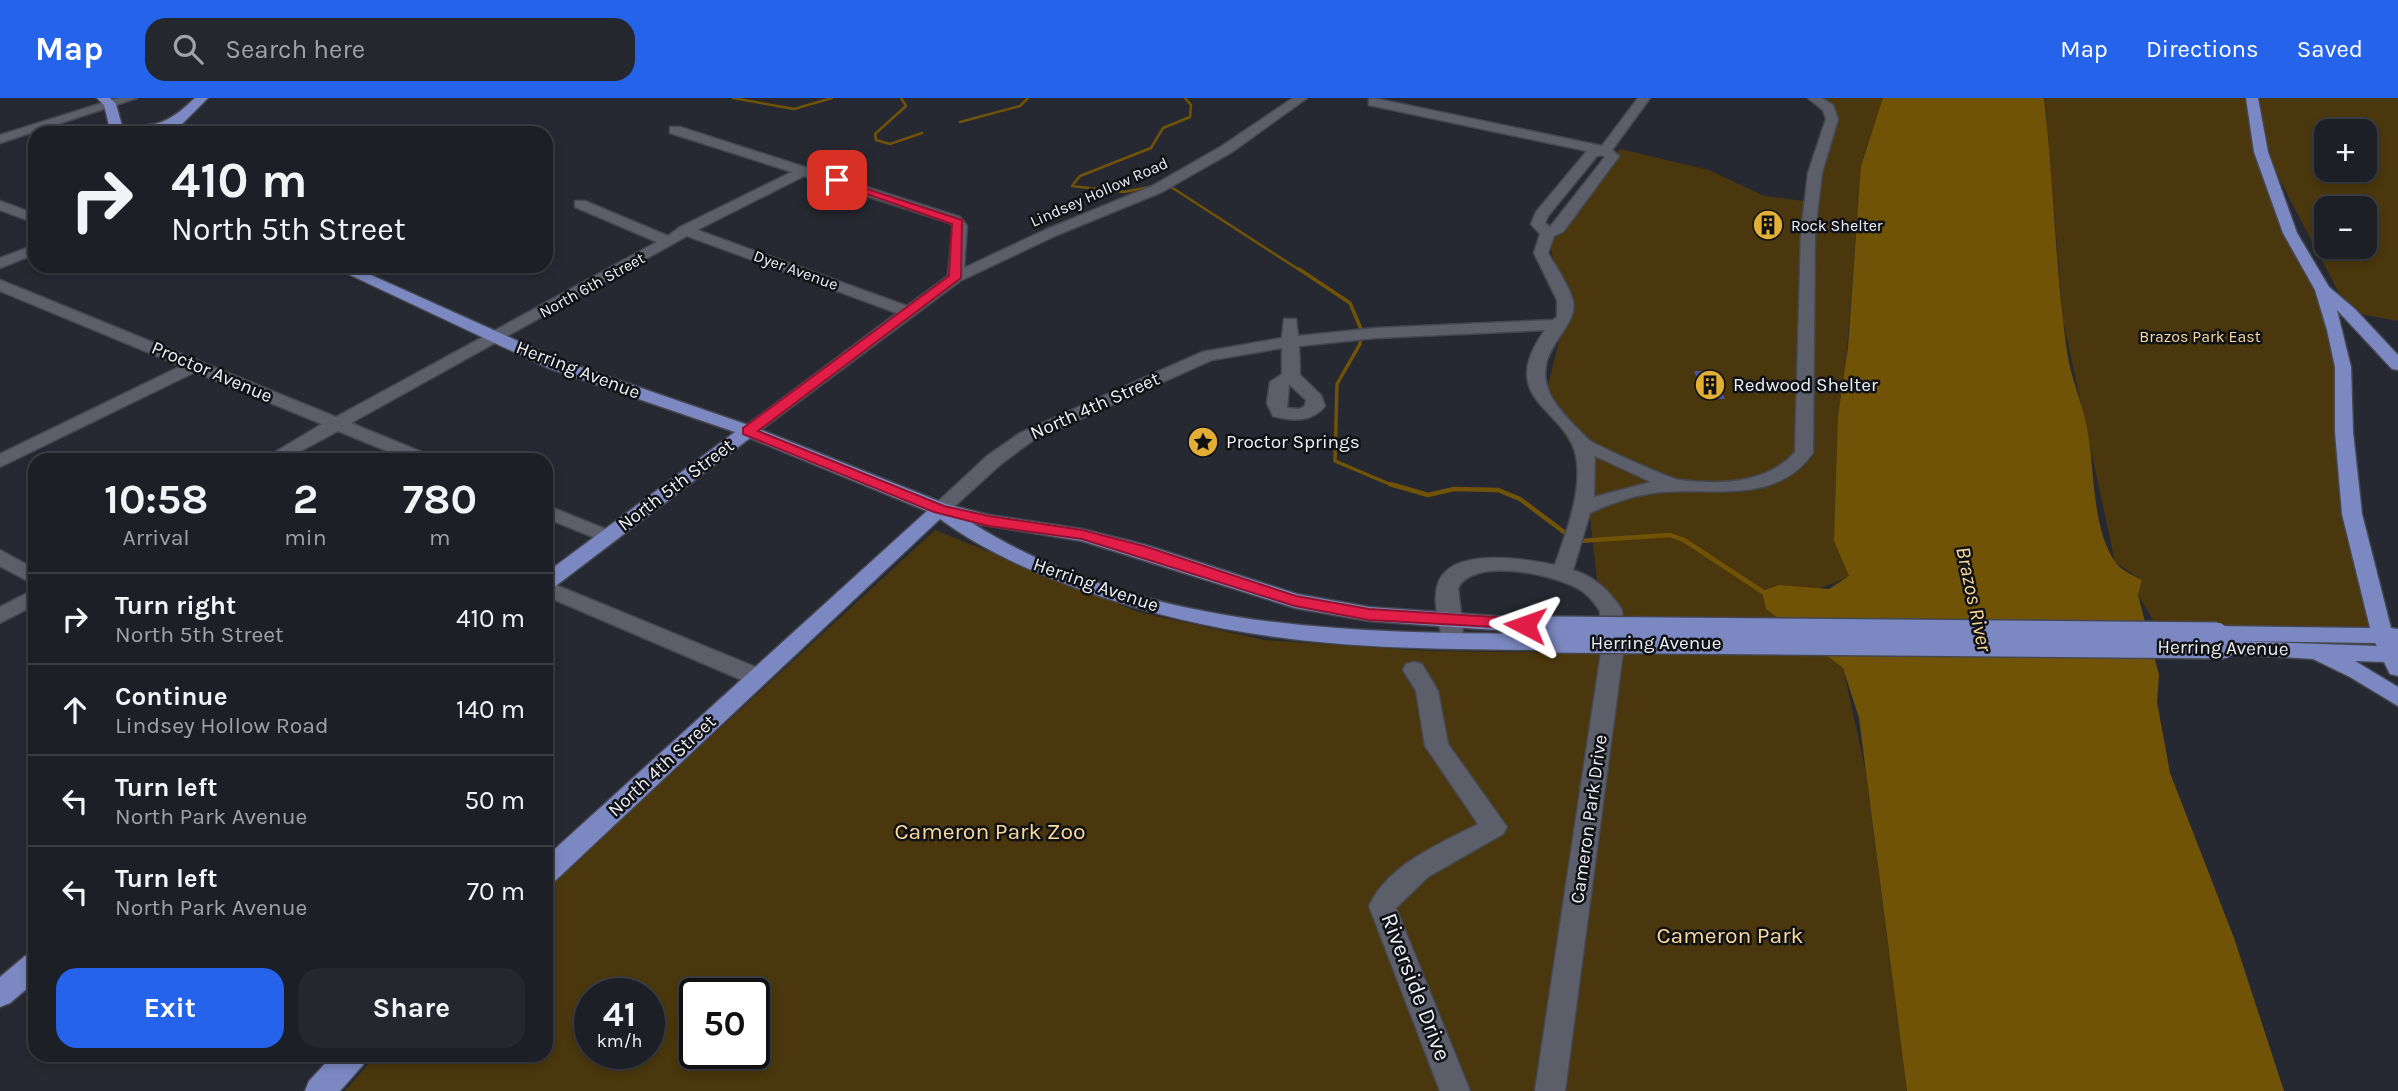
<!DOCTYPE html>
<meta charset="utf-8">
<style>
:root{--surface:#1d1f26;--page:#25272e;--text:#f1f3f6;--muted:#a0a2a7;--line:#3b3d43;--accent:#2563eb}
body{margin:0;font-family:Karla,sans-serif;background:var(--page);color:var(--text);height:100vh;display:flex;flex-direction:column;font-size:26px;white-space:nowrap}
*{box-sizing:border-box;margin:0}
p{font-size:23px;color:var(--muted)}
.icon{flex:none;width:38px;height:38px;fill:none;stroke:currentColor;stroke-width:2;stroke-linecap:round;stroke-linejoin:round}
.map{position:relative;flex:1;overflow:hidden}
.drawer{position:absolute;left:28px;top:355px;width:525px;height:609px;display:flex;flex-direction:column;background:var(--surface);border-radius:21px;box-shadow:0 4px 10px #0003,0 0 0 2px var(--line)}
.drawer>*{flex:none}
.top-card{position:absolute;left:28px;top:28px;width:525px;height:147px;border-radius:21px;box-shadow:0 4px 10px #0003,0 0 0 2px var(--line);background:#1d1f26;color:var(--text);overflow:hidden}
.buttons{position:absolute;left:2314px;top:21px;display:grid;gap:14px}
.buttons a{display:grid;place-items:center;width:63px;height:63px;border-radius:14px;background:var(--surface);box-shadow:0 4px 10px #0003,0 0 0 2px var(--line);font-size:35px}
.speed{position:absolute;left:574px;top:880px;display:flex;gap:14px;font-size:35px;font-weight:700;text-align:center}
.speed>*{display:grid;place-content:center;width:91px;height:91px;border-radius:50%;background:var(--surface);box-shadow:0 4px 10px #0003,0 0 0 2px var(--line);line-height:1}
.speed small{font-size:18px;font-weight:400}
.speed .limit{border:4px solid #111;border-radius:10px;background:#fff;color:#111}
.pin{position:absolute;display:grid;place-items:center;width:60px;height:60px;color:#fff;margin:-30px;border-radius:14px;box-shadow:0 4px 10px #0006}
.me{position:absolute;width:77px;margin:-38px;rotate:274deg;stroke-linejoin:round;filter:drop-shadow(0 0 5px #0008)}
.turn{display:flex;align-items:center;gap:24px;height:147px;padding:0 28px;font-size:32px}
.turn .icon{width:91px;height:91px;stroke-width:2.5}
.turn b{display:block;font-size:49px;line-height:60px}
.eta{display:flex;justify-content:space-evenly;align-items:center;height:119px;text-align:center}
.eta b{font-size:42px;font-weight:700;line-height:49px}
.action{display:flex;gap:14px;margin-top:auto;padding:14px 28px}
.action a{flex:1;height:80px;border-radius:21px;background:var(--accent);color:#fff;font-size:28px;font-weight:700;line-height:80px;text-align:center}
.action a+a{background:var(--page);color:var(--text)}
ul{padding:0;list-style:none}
li{display:flex;align-items:center;gap:21px;height:91px;padding:0 28px;border-top:2px solid var(--line)}
li div{flex:1}
li b{display:block;font-size:26px}
li em{font-style:normal}
header{display:flex;align-items:center;gap:42px;box-sizing:border-box;height:98px;padding:0 35px;background:var(--accent);color:#fff}
header strong{font-size:33px}
nav{display:flex;gap:38px;margin-inline-start:auto;font-size:24px}
.search{width:490px;height:63px;background:var(--page);display:flex;align-items:center;gap:18px;box-sizing:border-box;padding:0 24px;border-radius:21px;color:var(--muted);font-size:26px}
.map>svg:first-child{display:block}
.green{fill:#4a370d;fill-rule:evenodd}
.water{fill:#715307}
.lines{fill:none;stroke-linecap:round;stroke-linejoin:round}
.stream-far2{stroke:#715307;stroke-width:2.5}
.stream-far1{stroke:#715307;stroke-width:3.5}
.stream{stroke:#715307;stroke-width:4.5}
.building{fill:#46549a}
.minor-casing{stroke:#45474f;stroke-width:3}
.major-casing{stroke:#45474f;stroke-width:3}
.minor{fill:#5c5f69;fill-rule:evenodd}
.major{fill:#7b88c1;fill-rule:evenodd}
.major-bridge-casing{stroke:#45474f;stroke-width:24;stroke-linecap:butt}
.major-bridge{stroke:#7b88c1;stroke-width:21}
.route{fill:#e11d48;stroke:#92132f;stroke-width:2}
.labels{text-anchor:middle;dominant-baseline:central;stroke-width:5;stroke-linejoin:round;paint-order:stroke}
.far-street-label{font-size:16px;fill:#eeeff5;stroke:#111216}
.far-poi-label{font-size:16px;fill:#eeeff5;stroke:#111216;text-anchor:start}
.far-park-label{font-size:16px;fill:#fada9c;stroke:#111216}
.street-label{font-size:19px;fill:#eeeff5;stroke:#111216}
.poi-label{font-size:19px;fill:#eeeff5;stroke:#111216;text-anchor:start}
.water-label{font-size:21px;font-style:italic;fill:#f6d698;stroke:#111216}
.near-park-label{font-size:23px;fill:#fada9c;stroke:#111216}
.near-street-label{font-size:23px;fill:#eeeff5;stroke:#111216}
</style>
<header>
<strong>Map</strong>
<div class="search"><svg class="icon" aria-label="search" viewBox="0 0 24 24"><circle cx="10" cy="10" r="6"/><path d="M15 15l6 6"/></svg>Search here</div>
<nav><a>Map</a><a>Directions</a><a>Saved</a></nav>
</header>
<div class="map">
<svg width="2398" height="993" viewBox="0 0 2398 993">
<rect width="100%" height="100%" fill="#272932"/>
<g class="green">
<path d="M1807,0H1884L1862,63L1836,386L1849,479L1766,511L1843,570L1865,670L1907,993H1551L1608,585L1585,371L1544,303L1565,220L1548,135L1620,51L1709,72L1764,98L1812,104L1829,10Z"/>
<path d="M2045,0H2398V223L2349,214L2271,65L2281,109L2323,192L2343,289L2351,403L2382,536L2157,528L2138,497L2142,482L2115,464L2063,222ZM2326,33H2364V72H2326ZM2326,110H2364V149H2326Z"/>
<path d="M935,432L1138,514L1264,542L1426,553L1603,555L1538,993H345L376,957H546V791ZM590,896H649V956H590ZM695,896H754V956H695Z"/>
</g>
<path class="water" d="M1883,0H2044C2054,85 2055,169 2067,254C2071,282 2084,308 2088,336C2095,375 2092,432 2116,465C2122,473 2133,477 2142,482L2138,497L2159,577L2157,604L2170,675L2234,840L2284,993H1907L1859,620L1843,570L1766,511L1762,493L1779,487L1829,491L1849,478L1834,443L1838,319L1848,249L1861,68Z"/>
<g class="lines">
<g class="stream-far2">
<path d="M733,0L794,11L832,0"/>
<path d="M901,0L906,8L875,36L876,42L890,46L922,35"/>
<path d="M960,24L1020,8L1028,0"/>
<path d="M1159,87L1124,94L1072,88L1080,78L1151,50L1163,30L1190,19L1191,7L1185,0"/>
<path d="M1168,87L1301,173"/>
</g>
<path class="stream-far1" d="M1299,171L1350,205L1361,231L1360,246L1337,286L1335,363L1394,388"/>
<g class="stream">
<path d="M1390,386L1428,397L1454,391L1498,392L1520,401L1568,437"/>
<path d="M1579,443L1670,437L1684,442L1766,496"/>
</g>
</g>
<path class="building" d="M1694,273H1713L1725,301H1706Z"/>
<g class="lines">
<g class="minor-casing">
<g id="minor">
<path d="M118,0H137L0,45V37Z"/>
<path d="M1293,0H1307L1232,54L1162,94L1057,137L960,183L754,337L748,338L739,333L897,215L687,138L351,325L431,358L433,362H409L338,333L284,362H262L322,326L195,274L0,369V356L181,268L0,193V182L336,319L657,144L575,109V103H585L668,138L680,129L792,74L670,35V29H680L960,119L967,128L964,170L1047,131L1152,88L1222,48ZM804,78L950,125L953,128L948,178L907,208L697,132Z"/>
<path d="M1373,0L1602,48L1638,0H1650L1612,52L1619,58L1617,61L1563,134L1554,138L1548,155C1556,169 1569,187 1573,203C1579,232 1530,252 1550,296C1557,311 1576,329 1588,341C1594,347 1671,381 1680,382C1720,387 1767,386 1795,354L1801,134L1808,75L1826,21L1823,12L1808,0H1822L1833,7L1838,21L1822,75L1815,134L1813,355C1777,406 1717,390 1663,394C1637,396 1614,404 1590,415L1573,472C1595,479 1610,493 1622,512L1623,554L1565,993H1535L1601,554L1600,513C1594,504 1587,495 1577,490C1552,476 1473,459 1458,490L1464,543L1461,548H1445L1442,543C1440,526 1433,506 1437,489C1447,447 1525,461 1555,467C1566,434 1583,393 1576,358C1567,310 1494,303 1545,232L1376,240L1299,248L1300,277L1321,297L1325,308C1311,325 1292,323 1273,318L1267,305L1270,284L1282,276V250L1212,262L1032,343L1001,366L947,415H933L930,411L987,358L1020,335L1202,254L1282,240L1284,221H1296L1298,238L1376,230L1553,222L1557,219V202L1534,155L1540,136L1531,126L1536,114L1587,53L1369,7V1ZM1602,57L1605,59L1550,129L1545,125L1548,118L1597,58ZM1289,286L1306,302L1305,308L1299,311L1287,310ZM1595,358L1651,384L1594,399Z"/>
<path d="M0,103L35,116V125L0,112Z"/>
<path d="M35,147V156L0,170V160Z"/>
<path d="M148,168H166L168,170L160,175Z"/>
<path d="M546,407L615,435L618,439L608,445L546,420Z"/>
<path d="M0,452L35,471V487L0,468Z"/>
<path d="M546,483L765,573L768,579L765,585H749L546,498Z"/>
<path d="M35,491V507L0,525V509Z"/>
<path d="M1414,564L1422,566L1438,593L1448,646L1507,729L1503,736L1428,779L1396,810L1470,993H1440L1369,808C1389,766 1439,746 1478,726L1425,648L1416,593L1403,572L1406,566Z"/>
</g>
</g>
<g class="major-casing">
<g id="major">
<path d="M97,0H110L116,6L122,28C157,30 170,24 195,0H208L173,35H163V32L150,35H111L104,7Z"/>
<path d="M2246,0H2258L2268,54L2297,135L2329,189L2355,211L2398,257V272L2392,271L2337,212L2351,269L2353,334L2362,416L2391,530L2398,531V578L2390,576L2384,564L2355,563L2398,589V608L2350,579L2313,561L2216,555L2213,550L2216,545L2223,543L2209,540L2206,535L2209,530L2217,528L2370,530L2342,416L2335,334V269L2327,232L2315,192L2283,135L2254,54ZM2237,543L2375,545L2377,548Z"/>
<path d="M331,168H351L560,262L754,329L946,406L989,417L1082,431L1146,447L1297,496L1369,509L1550,522L1558,524L1561,529L1558,534L1550,536L1369,523L1295,510L1082,443L972,425C1147,534 1349,535 1548,536L1556,539L1559,544L1556,549L1548,552C1379,551 1244,550 1082,492C1032,474 984,453 940,421L555,783L546,786V759L927,413L750,340L553,490L546,492V475L735,334L548,270Z"/>
<path d="M35,855V884L10,905L0,909V879L25,858Z"/>
<path d="M333,957H367L363,967L340,993H305L309,983Z"/>
</g>
</g>
<use href="#minor" class="minor"/>
<use href="#major" class="major"/>
<g class="major-bridge-casing">
<g id="major-bridge">
<path d="M1550,529L2217,535"/>
<path d="M1548,544L2224,550"/>
</g>
</g>
<use href="#major-bridge" class="major-bridge"/>
</g>
<path class="route" d="M833,80L962,122L961,180L758,333L944,408L989,418L1082,432L1144,448L1296,498L1369,511L1525,521L1530,523V531L1369,522L1295,508L1082,441L989,428L934,414L743,336V330L949,178L952,126L833,84Z"/>
<defs>
<g id="building-disc" transform="scale(1.575)"><circle r="9.5" fill="#e3ae35" stroke="#111216"/><path d="M-4-6H4V6H1V3H-1V6H-4ZM-2.5-4.3h1.7v1.8h-1.7ZM.8-4.3h1.7v1.8H.8ZM-2.5-1h1.7V.8h-1.7ZM.8-1h1.7V.8H.8Z" fill="#111"/></g>
<g id="sight-disc" transform="scale(1.575)"><circle r="9.5" fill="#e3ae35" stroke="#111216"/><path d="M0-6L1.8-2.2L6-1.7L2.9 1.2L3.7 5.4L0 3.3L-3.7 5.4L-2.9 1.2L-6-1.7L-1.8-2.2Z" fill="#111"/></g>
</defs>
<g fill-rule="evenodd">
<use href="#building-disc" x="1768" y="127"/>
<use href="#building-disc" x="1710" y="287"/>
<use href="#sight-disc" x="1203" y="344"/>
</g>
<g class="labels">
<g class="far-street-label">
<text transform="translate(1099 94) rotate(-24)">Lindsey Hollow Road</text>
<text transform="translate(796 172) rotate(20)">Dyer Avenue</text>
<text transform="translate(592 187) rotate(-29)">North 6th Street</text>
</g>
<g class="far-poi-label">
<text x="1791" y="127">Rock Shelter</text>
</g>
<g class="far-park-label">
<text x="2200" y="238">Brazos Park East</text>
</g>
<g class="street-label">
<text transform="translate(578 272) rotate(21)">Herring Avenue</text>
<text transform="translate(212 274) rotate(23)">Proctor Avenue</text>
<text transform="translate(1095 308) rotate(-24)">North 4th Street</text>
<text transform="translate(676 387) rotate(-37)">North 5th Street</text>
<text transform="translate(1096 487) rotate(19)">Herring Avenue</text>
<text x="1656" y="545">Herring Avenue</text>
<text transform="translate(2223 550) rotate(1)">Herring Avenue</text>
<text transform="translate(662 668) rotate(-43)">North 4th Street</text>
<text transform="translate(1589 721) rotate(-82)">Cameron Park Drive</text>
</g>
<g class="poi-label">
<text x="1733" y="287">Redwood Shelter</text>
<text x="1226" y="344">Proctor Springs</text>
</g>
<g class="water-label">
<text transform="translate(1974 501) rotate(78)">Brazos River</text>
</g>
<g class="near-park-label">
<text x="990" y="733">Cameron Park Zoo</text>
<text x="1730" y="837">Cameron Park</text>
</g>
<g class="near-street-label">
<text transform="translate(1416 889) rotate(69)">Riverside Drive</text>
</g>
</g>
</svg>
<div class="buttons">
<a>+</a>
<a>−</a>
</div>
<div class="speed"><div>41<small>km/h</small></div><div class="limit">50</div></div>
<div class="pin" style="left:837px;top:82px;background:#d93025"><svg class="icon" aria-label="arrive" viewBox="0 0 24 24"><path d="M6 21V4h12l-3 4 3 4H6"/></svg></div>
<svg class="me" style="left:1525px;top:527px" viewBox="-20 -20 40 40"><path d="M0-17L14 15 0 8-14 15z" fill="#e11d48" stroke="#fff" stroke-width="4"/></svg>
<div class="top-card">
<div class="turn"><svg class="icon" aria-label="right" viewBox="0 0 24 24"><path d="M7 20v-9h11M14 6l5 5-5 5"/></svg><div><b>410 m</b>North 5th Street</div></div>
</div>
<section class="drawer">
<div class="eta">
<div><b>10:58</b><p>Arrival</p></div>
<div><b>2</b><p>min</p></div>
<div><b>780</b><p>m</p></div>
</div>
<ul>
<li><svg class="icon" aria-label="right" viewBox="0 0 24 24"><path d="M7 20v-9h11M14 6l5 5-5 5"/></svg><div><b>Turn right</b><p>North 5th Street</p></div><em>410 m</em></li>
<li><svg class="icon" aria-label="ahead" viewBox="0 0 24 24"><path d="M12 20V5M6 11l6-6 6 6"/></svg><div><b>Continue</b><p>Lindsey Hollow Road</p></div><em>140 m</em></li>
<li><svg class="icon" aria-label="left" viewBox="0 0 24 24"><path d="M17 20v-9H6M10 6l-5 5 5 5"/></svg><div><b>Turn left</b><p>North Park Avenue</p></div><em>50 m</em></li>
<li><svg class="icon" aria-label="left" viewBox="0 0 24 24"><path d="M17 20v-9H6M10 6l-5 5 5 5"/></svg><div><b>Turn left</b><p>North Park Avenue</p></div><em>70 m</em></li>
</ul>
<div class="action"><a>Exit</a><a>Share</a></div>
</section>
</div>
